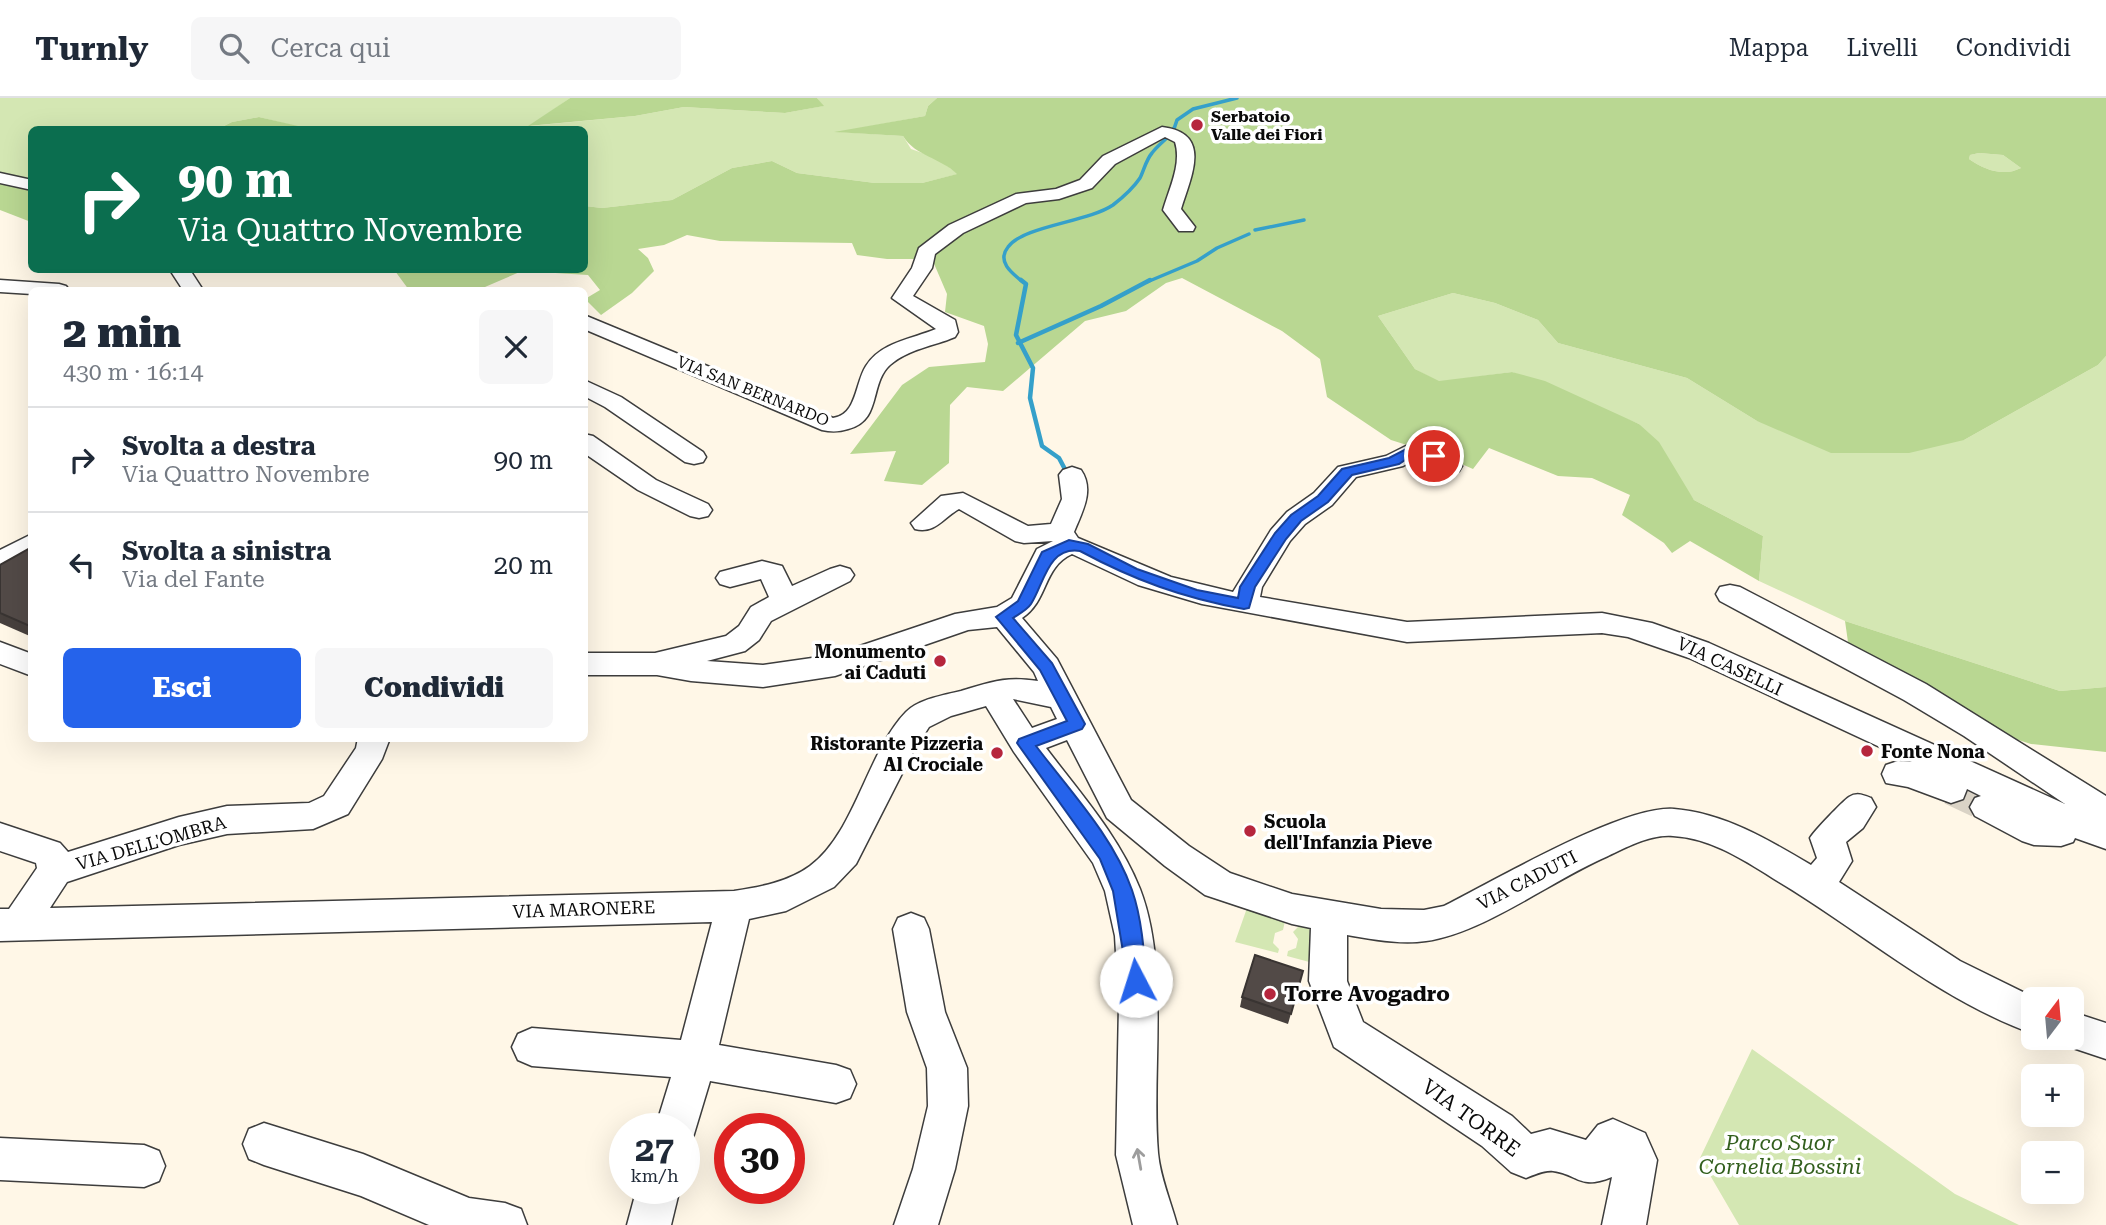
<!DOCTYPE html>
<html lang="it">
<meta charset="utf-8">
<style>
:root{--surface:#fff;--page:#f6f6f7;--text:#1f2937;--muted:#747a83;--line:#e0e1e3;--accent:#2563eb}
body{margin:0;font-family:"Roboto Serif",serif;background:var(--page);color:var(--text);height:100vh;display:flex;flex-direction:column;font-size:26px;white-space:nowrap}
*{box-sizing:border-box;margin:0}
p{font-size:23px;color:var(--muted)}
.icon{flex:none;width:38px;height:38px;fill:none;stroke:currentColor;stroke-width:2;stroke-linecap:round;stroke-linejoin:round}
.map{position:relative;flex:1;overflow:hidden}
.drawer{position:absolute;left:28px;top:189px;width:560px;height:455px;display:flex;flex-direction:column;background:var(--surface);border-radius:10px;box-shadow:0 7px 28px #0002}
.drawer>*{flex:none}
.top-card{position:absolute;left:28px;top:28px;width:560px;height:147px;border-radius:10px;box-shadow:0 7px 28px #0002;background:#0b6e4f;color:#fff;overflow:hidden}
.needle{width:46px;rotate:16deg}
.tools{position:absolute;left:2021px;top:889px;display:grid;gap:14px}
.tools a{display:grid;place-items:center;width:63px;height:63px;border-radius:10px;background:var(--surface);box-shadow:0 7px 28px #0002;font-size:35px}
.speed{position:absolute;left:609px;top:1015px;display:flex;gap:14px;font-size:35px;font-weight:700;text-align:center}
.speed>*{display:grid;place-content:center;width:91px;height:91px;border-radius:50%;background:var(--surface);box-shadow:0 7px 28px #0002;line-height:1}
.speed small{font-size:18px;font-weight:400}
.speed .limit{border:10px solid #d22;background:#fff;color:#111}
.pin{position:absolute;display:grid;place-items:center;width:60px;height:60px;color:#fff;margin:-30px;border:4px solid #fff;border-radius:50%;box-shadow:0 2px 7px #0007}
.me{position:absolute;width:77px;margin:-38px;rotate:355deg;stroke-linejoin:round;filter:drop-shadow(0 0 5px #0008)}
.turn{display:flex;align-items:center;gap:24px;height:147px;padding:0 35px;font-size:32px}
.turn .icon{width:91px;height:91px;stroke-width:2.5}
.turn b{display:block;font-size:49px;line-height:60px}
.round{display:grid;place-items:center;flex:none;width:74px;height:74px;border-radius:10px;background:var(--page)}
.overview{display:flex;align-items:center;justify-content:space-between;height:119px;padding:0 35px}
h1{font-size:42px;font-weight:800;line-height:52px}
.primary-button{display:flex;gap:14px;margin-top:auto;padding:14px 35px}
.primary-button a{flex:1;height:80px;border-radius:10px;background:var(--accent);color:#fff;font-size:28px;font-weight:800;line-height:80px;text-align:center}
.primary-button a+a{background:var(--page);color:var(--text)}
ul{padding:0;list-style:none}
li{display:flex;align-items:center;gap:21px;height:105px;padding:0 35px;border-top:2px solid var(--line)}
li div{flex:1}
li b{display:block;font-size:26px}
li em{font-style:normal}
header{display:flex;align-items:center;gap:42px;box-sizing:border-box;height:98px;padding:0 35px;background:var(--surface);border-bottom:2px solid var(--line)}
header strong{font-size:33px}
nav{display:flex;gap:38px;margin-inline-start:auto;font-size:24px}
.search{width:490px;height:63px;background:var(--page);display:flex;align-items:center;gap:18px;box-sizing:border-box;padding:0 24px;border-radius:10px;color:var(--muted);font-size:26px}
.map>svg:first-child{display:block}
.green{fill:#d4e7b3}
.forest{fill:#b9d792;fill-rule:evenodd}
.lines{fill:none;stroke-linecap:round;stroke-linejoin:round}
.stream-far1{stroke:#35a0ca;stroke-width:3.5}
.stream{stroke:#35a0ca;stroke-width:4.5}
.minor-tunnel{stroke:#dad3c6;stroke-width:30;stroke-dasharray:30 15;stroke-linecap:butt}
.minor-casing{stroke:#3d3d3d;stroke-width:3}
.minor{fill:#fff;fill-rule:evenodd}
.wall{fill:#47403d}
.building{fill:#524a47;stroke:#393432;stroke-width:2}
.oneway{stroke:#9d9d9d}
.route{fill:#2563eb;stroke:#184099;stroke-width:2}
.poi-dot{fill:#b6263d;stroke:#fff;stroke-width:2.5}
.labels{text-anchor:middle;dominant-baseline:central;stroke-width:7;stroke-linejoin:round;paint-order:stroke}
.far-poi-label{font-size:16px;font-weight:bold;fill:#0a0a0a;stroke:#fff;text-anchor:start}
.far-street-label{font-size:16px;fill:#0a0a0a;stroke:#fff}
.poi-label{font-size:18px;font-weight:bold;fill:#0a0a0a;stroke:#fff;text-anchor:end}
.street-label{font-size:18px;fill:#0a0a0a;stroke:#fff}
.near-poi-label{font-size:21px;font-weight:bold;fill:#0a0a0a;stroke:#fff;text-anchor:start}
.near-street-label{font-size:21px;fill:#0a0a0a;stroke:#fff}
.near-park-label{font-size:21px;font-style:italic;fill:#325f1d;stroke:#fff}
</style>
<header>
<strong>Turnly</strong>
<div class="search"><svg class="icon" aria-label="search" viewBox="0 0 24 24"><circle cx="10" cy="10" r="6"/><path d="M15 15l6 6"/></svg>Cerca qui</div>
<nav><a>Mappa</a><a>Livelli</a><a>Condividi</a></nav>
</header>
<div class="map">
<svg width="2106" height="1127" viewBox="0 0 2106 1127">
<rect width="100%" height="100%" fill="#fff7e7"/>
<g class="green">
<path d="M0,0H570L530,28L635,18L684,9L785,15L823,8L817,0H937L928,8L925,18L839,34L903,38L911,51L937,60L958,76L922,85H875L797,75L772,63L732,70L672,102L602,110L585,108L584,32H311L259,19L232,24L218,31L32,32L31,82L0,75Z"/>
<path d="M1979,55L2003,57L2021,70C2003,79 1985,72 1969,61L1970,57Z"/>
<path d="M1453,195L1495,205L1538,222L1558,245L1687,280L1757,323L1964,342L2098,267L2106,258V589L2060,593L1845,523L1759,483L1763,438L1694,402L1639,326L1512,274L1439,284L1415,271L1378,218Z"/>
<path d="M1247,810L1285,823L1283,832L1275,835L1273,845L1279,851L1278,855L1235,844Z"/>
<path d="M1300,827L1317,832L1313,865L1287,858L1288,853L1296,850L1298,841L1293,834Z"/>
<path d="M1752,951L1955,1096L2019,1127H1739L1700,1060Z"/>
</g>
<g class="forest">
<path d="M570,0H817L824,8L785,15L684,9L635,18L528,28Z"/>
<path d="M937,0H2106V258L2098,267L1964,342L1909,355H1831L1757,323L1687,280L1558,245L1538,222L1495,205L1453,195L1378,218L1415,271L1439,283L1512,274L1545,283L1639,326L1659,344L1694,402L1763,438L1759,483L1690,443L1672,455L1664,445L1622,417L1630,397L1592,380L1558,378L1489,350L1473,371L1448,360L1391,342L1327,299L1320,261L1282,233L1182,180L1166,185L1126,213L1085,223L1003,293L967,289L950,307L949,365L922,387L884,383L896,353L850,356L902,287L929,269L985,264L988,246L984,228L945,214L947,196L932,161H887L857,157L852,145L720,143L687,137L664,147L638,151L648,160L654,173L632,195L601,217L585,201L600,192L588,177L522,173L478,192H409L395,173L584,172L585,108L602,110L672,102L732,70L772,63L797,75L875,85H922L957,76C941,60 915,58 903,38L834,34L925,18L928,8ZM1979,55L2003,57L2021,70C2003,79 1985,72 1969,61L1970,57Z"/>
<path d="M259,19L311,31H218L232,24Z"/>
<path d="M0,75L31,82V124L0,112Z"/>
<path d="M1845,523L2060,593L2106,589V654L2031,646L1990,633L1849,551Z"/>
</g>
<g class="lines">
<g class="stream-far1">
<path d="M1255,132L1304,122"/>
<path d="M1023,184C1013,176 996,164 1008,149C1023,128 1088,124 1113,107C1122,100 1134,89 1140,80C1144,72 1146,62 1152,55C1162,42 1173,39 1177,22L1193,11L1237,0"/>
<path d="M1147,184L1197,163L1217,150L1249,136"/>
</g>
<g class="stream">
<path d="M1021,182L1026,186L1016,237L1033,270L1030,300L1042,348L1059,360L1067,375"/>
<path d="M1018,245L1101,208L1150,182"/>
</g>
<path class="minor-tunnel" d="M1951,692L1987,709"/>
<g class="minor-casing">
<g id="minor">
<path d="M1162,29C1213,35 1191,78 1181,111L1195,129L1193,133H1179L1163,112C1169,91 1182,66 1175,44L1165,39L1115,66L1092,90L1059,101L1026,105L963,135L935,156L932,170L913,198L955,222L958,234L955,239C934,248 908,251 890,267C869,286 882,323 848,331C839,334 831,334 822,332L584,231V217L833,320C857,317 855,285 866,268C881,244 912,241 936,231L892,200L912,170L919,150L949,127L1016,96L1056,91L1080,82L1103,58Z"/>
<path d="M0,75L32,82V92L0,85Z"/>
<path d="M170,172H190L203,192H183Z"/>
<path d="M0,182L59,186L66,188L69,192H32V196L0,194Z"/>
<path d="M584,282L621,299L703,354L706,359L703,364L694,366L685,364L605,309L584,298Z"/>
<path d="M584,336L593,338L656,382L708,406L712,412L708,418L699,420L690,418L638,392L584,355Z"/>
<path d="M1412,345C1429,346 1452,353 1462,368L1459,373L1450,375L1441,373L1417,360L1403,368L1356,379L1332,407L1305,426L1290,443L1262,489L1260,499L1407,524L1602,515L1652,525L1709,545L2065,706L1964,638L1904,602L1720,503L1716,496L1720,489L1730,487L1740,489L1926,586L2106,698V751L2075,740L2073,744L2061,748L2034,747L2022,743L1975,718L1970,709L1975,700L1981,698L1967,691L1963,701L1951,705L1908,689L1886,685L1882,676L1886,667L1898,663L1912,664L1689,560L1628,539L1602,535L1407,544L1202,506L1138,487L1072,456C1042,470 1049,502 1022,520L1057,561L1131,702L1189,748L1230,775L1292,796L1381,811L1424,812L1444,808C1494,783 1623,707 1674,711C1724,715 1769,742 1811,767L1817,760L1810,740C1814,733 1843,703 1849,699C1857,694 1863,697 1871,700L1876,709L1863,730L1846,744L1852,763L1839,784L1960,863L2037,901H2034V936C1939,902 1864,835 1779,784C1747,764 1712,740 1673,738C1651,736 1627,749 1608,758C1552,782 1484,835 1426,843C1400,847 1372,841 1347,837V883L1363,924L1512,1018L1531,1036L1550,1031L1586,1042L1598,1027L1613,1021L1645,1035L1657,1062L1646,1127H1602L1612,1079C1579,1092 1580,1077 1553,1073C1544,1072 1534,1077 1526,1080L1511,1074L1482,1048L1334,949L1309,883L1311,830L1292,826L1205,797L1165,768L1107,720L1067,642L1046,650C1080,695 1119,738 1140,791C1170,869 1151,973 1158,1055C1160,1079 1171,1104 1177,1127H1133L1116,1057L1119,906L1115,838L1105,793L1093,765L1014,654L986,608L951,618L929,629L913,654L856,766L834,789L786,813L749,821L719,947L836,967L850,972L856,986L850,1000L836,1005L710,983L691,1046L684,1048V1031H655L671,979L532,968L518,962L512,949L518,936L532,930L681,942L712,824L0,843V811H9L37,770L36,765L0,753V725L60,745L68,754L179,719L227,708L309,705L324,698L356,650L358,640H390L382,661L348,716L313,731L227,736L179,747L67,784L50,810L734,793C760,789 788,784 810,768C855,735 867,654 906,614C919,601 944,597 961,593C992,584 1004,578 1038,583L1034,574L997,529L968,532L835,578L763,589L691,583L657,577H584V555H655L726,538L739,528L751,509L769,499L761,481L730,489L720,486L716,480L720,474L762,463L782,468L792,488L830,471L840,468L850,471L854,477L850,483L771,523L759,542L745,553L707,563L763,567L833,557L955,516L997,509L1012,500L1037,451L1053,443L1024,445L1015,443L959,411C943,420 935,436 915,431L911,425L941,398L963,395L1028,428L1051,426L1062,401L1059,377L1063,372L1072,369L1081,372C1095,392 1082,414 1074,434L1078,440L1171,479L1233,494L1271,432L1287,414L1314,395L1338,369L1386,358ZM1013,601L1051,609L1057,621L1032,630Z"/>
<path d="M32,436V456L10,470L0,473V452Z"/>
<path d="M0,544L32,556V578L0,566Z"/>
<path d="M911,815L924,820L929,831L945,914L967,970L968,1008L955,1071L938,1127H894L913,1071L928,1008L927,970L907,914L893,831L898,820Z"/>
<path d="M2072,914L2106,925V961L2058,945L2056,940H2072Z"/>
<path d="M264,1025L363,1056L469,1100L505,1105L521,1111L527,1127H429L361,1098L264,1067L249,1061L243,1046L249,1031Z"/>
<path d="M0,1040L144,1047L159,1053L165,1068L159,1083L144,1089L0,1082Z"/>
<path d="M637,1090H680L671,1127H627Z"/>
</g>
</g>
<use href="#minor" class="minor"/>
</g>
<g class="wall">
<path d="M32,449V539L0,525V467Z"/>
<path d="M1303,873L1288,926L1240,909L1242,899Z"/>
</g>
<g class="building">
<path d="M32,449V529L0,515V467Z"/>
<path d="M1255,857L1303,873L1291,916L1242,899Z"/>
</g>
<defs><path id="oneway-shaft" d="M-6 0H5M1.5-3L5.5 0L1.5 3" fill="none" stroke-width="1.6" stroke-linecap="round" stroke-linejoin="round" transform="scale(1.75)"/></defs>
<use class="oneway" href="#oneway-shaft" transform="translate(1139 1061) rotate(-100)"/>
<path class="route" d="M1412,348L1441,358L1434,362L1414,356L1399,366L1352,377L1328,404L1301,423L1286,441L1255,489L1249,510L1244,511C1183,500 1134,482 1080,453C1048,448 1044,486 1031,506C1027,512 1019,516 1013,520L1052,565L1085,626L1082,631L1036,648C1070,693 1113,738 1132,792C1142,821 1144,853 1146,883L1143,890L1136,892L1129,890L1113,793L1100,761L1017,645L1019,641L1067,623L1040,572L996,519L1018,503L1042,454L1069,442L1088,446L1137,471L1197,492L1238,500L1240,489L1275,435L1291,417L1318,398L1342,371L1389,360Z"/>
<g class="poi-dot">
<circle cx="1197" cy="27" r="7"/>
<circle cx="940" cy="563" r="7"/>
<circle cx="1867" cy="653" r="7"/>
<circle cx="997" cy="655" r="7"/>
<circle cx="1250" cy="733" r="7"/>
<circle cx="1270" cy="896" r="7"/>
</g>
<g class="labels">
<g class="far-poi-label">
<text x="1211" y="18">Serbatoio<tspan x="1211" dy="18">Valle dei Fiori</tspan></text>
</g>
<g class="far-street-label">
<text transform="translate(753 293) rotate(22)">VIA SAN BERNARDO</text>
</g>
<g class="poi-label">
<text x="926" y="553">Monumento<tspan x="926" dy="21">ai Caduti</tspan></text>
<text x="983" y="645">Ristorante Pizzeria<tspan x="983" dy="21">Al Crociale</tspan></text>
<text x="1881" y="653" text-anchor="start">Fonte Nona</text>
<text x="1264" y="723" text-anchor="start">Scuola<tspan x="1264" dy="21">dell'Infanzia Pieve</tspan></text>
</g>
<g class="street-label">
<text transform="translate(1730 568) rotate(25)">VIA CASELLI</text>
<text transform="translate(151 745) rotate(-16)">VIA DELL'OMBRA</text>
<text transform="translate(1527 782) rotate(-27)">VIA CADUTI</text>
<text transform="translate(584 811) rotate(-2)">VIA MARONERE</text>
</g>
<g class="near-poi-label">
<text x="1284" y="896">Torre Avogadro</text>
</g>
<g class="near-street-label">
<text transform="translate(1471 1020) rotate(36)">VIA TORRE</text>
</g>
<g class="near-park-label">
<text x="1780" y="1045">Parco Suor<tspan x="1780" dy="24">Cornelia Bossini</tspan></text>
</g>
</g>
</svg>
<div class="tools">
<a><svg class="needle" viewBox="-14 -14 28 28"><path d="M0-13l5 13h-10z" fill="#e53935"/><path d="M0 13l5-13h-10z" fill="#747a83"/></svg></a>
<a>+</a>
<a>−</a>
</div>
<div class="speed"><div>27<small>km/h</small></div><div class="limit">30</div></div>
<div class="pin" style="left:1434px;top:358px;background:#d93025"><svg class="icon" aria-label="arrive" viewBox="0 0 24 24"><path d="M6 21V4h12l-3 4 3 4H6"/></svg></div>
<svg class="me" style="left:1136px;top:883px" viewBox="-20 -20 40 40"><circle r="19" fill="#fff"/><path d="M0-13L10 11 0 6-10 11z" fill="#2563eb"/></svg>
<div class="top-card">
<div class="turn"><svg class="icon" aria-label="right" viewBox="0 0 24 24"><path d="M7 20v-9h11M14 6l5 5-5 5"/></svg><div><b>90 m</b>Via Quattro Novembre</div></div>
</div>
<section class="drawer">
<div class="overview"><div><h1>2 min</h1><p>430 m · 16:14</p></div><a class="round"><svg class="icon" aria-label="close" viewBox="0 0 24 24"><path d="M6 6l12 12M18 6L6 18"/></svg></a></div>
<ul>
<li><svg class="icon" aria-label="right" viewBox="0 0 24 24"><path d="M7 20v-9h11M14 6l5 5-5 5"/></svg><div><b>Svolta a destra</b><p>Via Quattro Novembre</p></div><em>90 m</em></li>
<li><svg class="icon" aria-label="left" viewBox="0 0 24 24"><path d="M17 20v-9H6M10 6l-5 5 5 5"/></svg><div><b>Svolta a sinistra</b><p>Via del Fante</p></div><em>20 m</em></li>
</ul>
<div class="primary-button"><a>Esci</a><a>Condividi</a></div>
</section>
</div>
